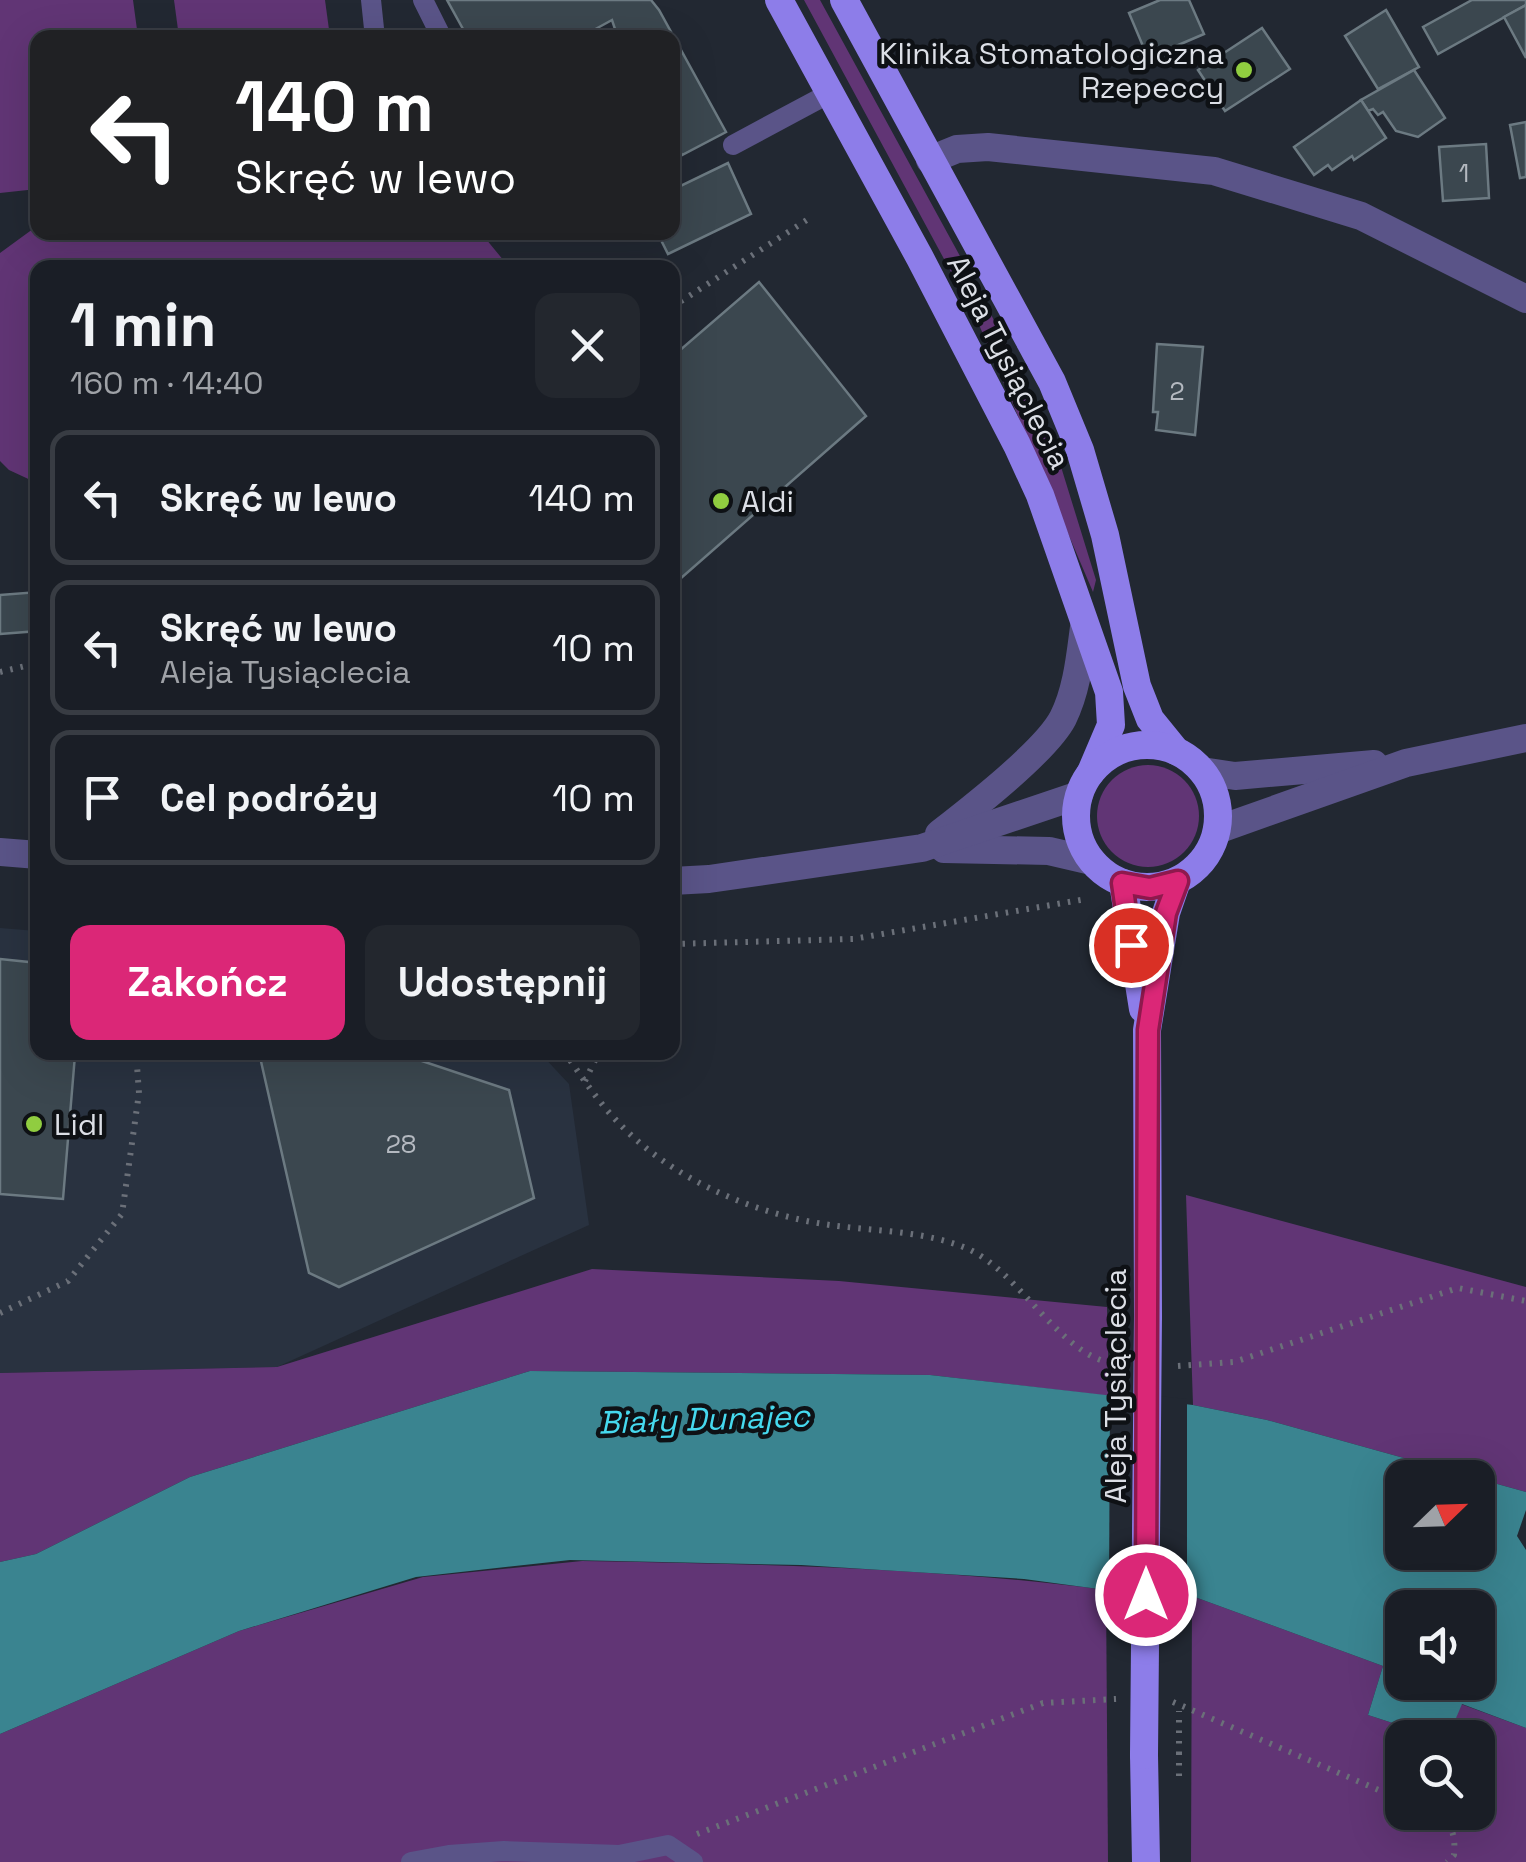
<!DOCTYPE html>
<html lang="pl">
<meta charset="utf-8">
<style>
:root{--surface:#1a1e26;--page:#23272e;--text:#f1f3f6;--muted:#9fa2a7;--line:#383c43;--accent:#db2777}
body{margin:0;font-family:"Space Grotesk",sans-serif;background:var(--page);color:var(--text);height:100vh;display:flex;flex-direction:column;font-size:38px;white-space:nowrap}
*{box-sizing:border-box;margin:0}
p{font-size:32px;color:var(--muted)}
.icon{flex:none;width:55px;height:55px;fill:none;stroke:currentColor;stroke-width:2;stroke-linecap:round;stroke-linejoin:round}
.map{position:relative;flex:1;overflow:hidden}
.side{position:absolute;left:30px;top:260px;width:650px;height:800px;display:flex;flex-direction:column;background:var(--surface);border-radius:20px;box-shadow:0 10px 40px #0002,0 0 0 2px var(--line)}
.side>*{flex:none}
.guide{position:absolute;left:30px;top:30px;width:650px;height:210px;border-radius:20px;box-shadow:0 10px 40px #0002,0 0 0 2px var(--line);background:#202124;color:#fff;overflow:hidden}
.needle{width:65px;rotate:67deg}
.fabs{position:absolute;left:1385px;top:1460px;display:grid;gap:20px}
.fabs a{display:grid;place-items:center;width:110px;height:110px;border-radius:20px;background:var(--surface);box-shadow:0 10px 40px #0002,0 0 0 2px var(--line);font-size:50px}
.pin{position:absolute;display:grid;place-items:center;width:85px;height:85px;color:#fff;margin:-42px;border:5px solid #fff;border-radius:50%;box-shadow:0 2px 10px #0007}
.me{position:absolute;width:110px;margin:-55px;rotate:0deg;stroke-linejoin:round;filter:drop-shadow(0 0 8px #0008)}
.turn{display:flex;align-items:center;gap:35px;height:210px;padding:0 40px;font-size:45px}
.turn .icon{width:130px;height:130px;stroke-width:2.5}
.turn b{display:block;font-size:70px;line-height:85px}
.round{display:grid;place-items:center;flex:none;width:105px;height:105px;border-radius:20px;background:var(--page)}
.headline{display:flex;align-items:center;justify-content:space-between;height:170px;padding:0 40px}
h1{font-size:60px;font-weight:800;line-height:75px}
.primary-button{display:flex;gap:20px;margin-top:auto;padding:20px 40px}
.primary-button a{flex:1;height:115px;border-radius:20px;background:var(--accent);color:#fff;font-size:40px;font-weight:800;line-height:115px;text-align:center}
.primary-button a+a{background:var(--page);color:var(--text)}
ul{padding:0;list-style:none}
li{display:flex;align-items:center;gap:30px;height:135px;margin:0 20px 15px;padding:0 20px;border:5px solid var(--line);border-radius:20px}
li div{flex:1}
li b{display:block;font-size:38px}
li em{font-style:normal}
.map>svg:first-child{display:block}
.built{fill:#293240}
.green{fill:#613575}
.water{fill:#3a8490;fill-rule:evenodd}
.pier{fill:#222832}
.building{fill:#3b474f;stroke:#6c7a82;stroke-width:2.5}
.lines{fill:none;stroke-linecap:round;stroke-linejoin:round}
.path{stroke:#6b7079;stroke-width:6;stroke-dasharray:2.5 8;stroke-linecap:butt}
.service{stroke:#5a5488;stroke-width:20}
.minor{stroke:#5a5488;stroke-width:28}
.tertiary{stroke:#5a5488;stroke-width:28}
.primary{stroke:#8d7de9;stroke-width:28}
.path-bridge{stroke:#6b7079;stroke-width:6;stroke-dasharray:2.5 8;stroke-linecap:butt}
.primary-bridge{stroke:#8d7de9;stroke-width:28}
.route-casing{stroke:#8e194d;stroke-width:25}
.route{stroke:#db2777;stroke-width:18}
.poi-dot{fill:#90cd40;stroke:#0e1115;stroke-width:4}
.labels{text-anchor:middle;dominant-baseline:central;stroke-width:9;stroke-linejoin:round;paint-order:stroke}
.number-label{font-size:25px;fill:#b4b9c0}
.poi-label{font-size:30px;fill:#dcdfe6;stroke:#0e1115;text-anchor:start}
.street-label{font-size:30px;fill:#dcdfe6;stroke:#0e1115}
.water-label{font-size:32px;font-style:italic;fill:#46d9ee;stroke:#0e1115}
</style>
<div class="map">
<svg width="1526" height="1862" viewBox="0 0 1526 1862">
<rect width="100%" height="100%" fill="#222832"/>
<path class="built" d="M0,928L37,931L38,1052L540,1053L569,1084L589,1225L277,1367L0,1373Z"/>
<g class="green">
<path d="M0,0H133L138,37L38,38L37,189L0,193Z"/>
<path d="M174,0H325L330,37H179Z"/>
<path d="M804,0H820L984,300L1022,378L1058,457L1096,580L1093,592L977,320Z"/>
<path d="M37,226L38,232L481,233L509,267L38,268L37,483L9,470L0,461V253Z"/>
<circle cx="1148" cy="816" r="51"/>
<path d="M1186,1195L1526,1287V1492L1267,1420L1193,1405Z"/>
<path d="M592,1269L839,1281L1107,1307L1109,1396L930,1375L530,1371L190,1477L36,1554L0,1562V1373L277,1367Z"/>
<path d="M582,1561C757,1564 932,1567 1106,1590L1108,1862H0V1734L239,1631L423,1577Z"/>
<path d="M1192,1596L1383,1666L1368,1715L1436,1737L1402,1738V1812H1478V1738L1448,1737L1461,1704L1526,1728V1862H1191Z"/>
</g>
<path class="water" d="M530,1371L930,1375L1193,1405L1267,1420L1526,1492V1510L1517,1536L1526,1550V1728L1462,1704L1448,1737H1436L1368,1715L1383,1666L1192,1596L1106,1590L1024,1579L801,1565L570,1560L416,1577L239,1631L0,1734V1562L36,1554L190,1477ZM1402,1478H1478V1552H1402ZM1402,1608H1478V1682H1402Z"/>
<path class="pier" d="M1110,1391L1187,1399V1600L1109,1595Z"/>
<g class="building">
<path d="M447,0H651L659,10L726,132L682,155L672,138V38H618L612,20L579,38H468Z"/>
<path d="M1160,0H1189L1204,34L1148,58L1129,13Z"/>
<path d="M1472,0H1526V5L1438,54L1423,27Z"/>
<path d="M1526,5V58L1504,17Z"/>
<path d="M1386,10L1419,67L1378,89L1345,36Z"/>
<path d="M1262,28L1290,69L1225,111L1198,70Z"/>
<path d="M1414,70L1445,118L1418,137L1396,131L1383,112L1378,115L1373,109L1368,111L1361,100Z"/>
<path d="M1361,100L1386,138L1354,160L1352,156L1332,170L1328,165L1314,175L1294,147Z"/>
<path d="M1526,122V177L1520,178L1510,125Z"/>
<path d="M1486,144L1489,198L1443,201L1439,147Z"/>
<path d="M728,163L751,214L668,254L657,232H672V190Z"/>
<path d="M759,282L866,416L672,586V357Z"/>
<path d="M1157,344L1203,347L1195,435L1156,430L1158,412H1153Z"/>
<path d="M38,592V631L0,634V595Z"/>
<path d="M0,959L38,963V1052L75,1055L63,1199L0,1194Z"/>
<path d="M280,1052H395L509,1090L534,1198L339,1287L309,1273L260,1057Z"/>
</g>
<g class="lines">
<g class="path">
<path d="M672,307L813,216"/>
<path d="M0,672L38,663"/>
<path d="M672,944L853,939L1086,899"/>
<path d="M564,1052C581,1075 596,1099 615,1119C669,1178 752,1214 830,1225C874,1231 925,1231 966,1248C1021,1271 1062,1362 1120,1364"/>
<path d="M585,1081L599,1052"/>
<path d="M0,1313L68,1281L122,1214L139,1093L136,1052"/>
<path d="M1178,1366L1234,1362L1458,1288L1526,1301"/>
<path d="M1173,1702L1402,1800"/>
<path d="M1179,1776V1754"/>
<path d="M1430,1812C1451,1822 1456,1832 1454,1855L1447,1862"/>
<path d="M697,1834L1043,1703L1116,1699"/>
</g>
<g class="service">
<path d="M371,0L375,38"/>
<path d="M423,0L442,38"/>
<path d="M733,145L830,93"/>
<path d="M411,1862L449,1855L504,1851L619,1855L668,1845L693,1862"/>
</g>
<path class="minor" d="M930,160L957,149L988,147L1214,171L1361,216L1526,299"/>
<g class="tertiary">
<path d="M1202,771L1235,776L1374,764"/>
<path d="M1217,830L1406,763L1526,738"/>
<path d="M939,834C971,809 1046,751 1063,718C1077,690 1080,657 1084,627"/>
<path d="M944,849L1049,851L1092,861"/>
<path d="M0,852L38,855"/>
<path d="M672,881L709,879L922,848L1079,795"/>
</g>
<g class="primary">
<path d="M779,0L920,258L1017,445L1040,495L1109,692L1111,725L1091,772"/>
<path d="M844,0L1052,382L1080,450L1105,535L1137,686L1150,719L1176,751"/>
<circle cx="1147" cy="816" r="71"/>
<path d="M1123,883L1143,1009"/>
<path d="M1148,1316L1147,1030L1166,913L1177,881"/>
<path d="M1144,1755L1146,1862"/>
</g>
<path class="path-bridge" d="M1179,1754V1711"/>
<path class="primary-bridge" d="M1144,1755L1148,1316"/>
</g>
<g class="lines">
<g class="route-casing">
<path id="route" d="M1131,945L1122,883L1150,888L1178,881L1166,913L1148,1030L1146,1595"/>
</g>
<use href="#route" class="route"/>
</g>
<g class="poi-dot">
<circle cx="1244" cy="70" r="10"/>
<circle cx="721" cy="501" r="10"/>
<circle cx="34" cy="1124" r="10"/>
</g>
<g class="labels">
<g class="number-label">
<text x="1464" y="173">1</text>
<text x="1177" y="391">2</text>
<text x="401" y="1144">28</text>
</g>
<g class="poi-label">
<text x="1224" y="53" text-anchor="end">Klinika Stomatologiczna<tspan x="1224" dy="34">Rzepeccy</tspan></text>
<text x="741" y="501">Aldi</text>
<text x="54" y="1124">Lidl</text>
</g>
<g class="street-label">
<text transform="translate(1009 362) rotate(63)">Aleja Tysiąclecia</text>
<text transform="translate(1115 1386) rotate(-90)">Aleja Tysiąclecia</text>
</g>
<g class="water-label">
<text transform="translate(704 1419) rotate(-2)">Biały Dunajec</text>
</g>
</g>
</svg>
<div class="fabs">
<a><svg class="needle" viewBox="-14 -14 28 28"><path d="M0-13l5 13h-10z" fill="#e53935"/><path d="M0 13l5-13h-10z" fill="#9fa2a7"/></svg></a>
<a><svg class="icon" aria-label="sound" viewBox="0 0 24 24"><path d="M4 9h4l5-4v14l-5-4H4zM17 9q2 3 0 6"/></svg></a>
<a><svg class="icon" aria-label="search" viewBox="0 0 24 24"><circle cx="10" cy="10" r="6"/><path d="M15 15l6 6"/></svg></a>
</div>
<div class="pin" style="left:1131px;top:945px;background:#d93025"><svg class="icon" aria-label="arrive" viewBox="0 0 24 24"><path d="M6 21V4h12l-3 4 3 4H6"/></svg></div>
<svg class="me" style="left:1146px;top:1595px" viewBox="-20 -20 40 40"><circle r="17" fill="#db2777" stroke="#fff" stroke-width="3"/><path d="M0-11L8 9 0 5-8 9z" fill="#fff"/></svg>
<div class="guide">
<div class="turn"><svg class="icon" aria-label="left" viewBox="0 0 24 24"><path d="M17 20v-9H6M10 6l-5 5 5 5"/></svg><div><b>140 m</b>Skręć w lewo</div></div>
</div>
<section class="side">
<div class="headline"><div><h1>1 min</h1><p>160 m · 14:40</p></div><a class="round"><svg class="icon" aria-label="close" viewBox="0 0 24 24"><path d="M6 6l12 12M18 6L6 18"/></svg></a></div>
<ul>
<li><svg class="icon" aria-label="left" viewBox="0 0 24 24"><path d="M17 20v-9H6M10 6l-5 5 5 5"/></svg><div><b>Skręć w lewo</b></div><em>140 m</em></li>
<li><svg class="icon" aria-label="left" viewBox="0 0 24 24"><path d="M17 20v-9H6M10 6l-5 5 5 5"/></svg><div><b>Skręć w lewo</b><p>Aleja Tysiąclecia</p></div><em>10 m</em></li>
<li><svg class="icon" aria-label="arrive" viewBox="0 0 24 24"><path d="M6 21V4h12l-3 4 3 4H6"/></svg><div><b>Cel podróży</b></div><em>10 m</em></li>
</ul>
<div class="primary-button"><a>Zakończ</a><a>Udostępnij</a></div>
</section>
</div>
